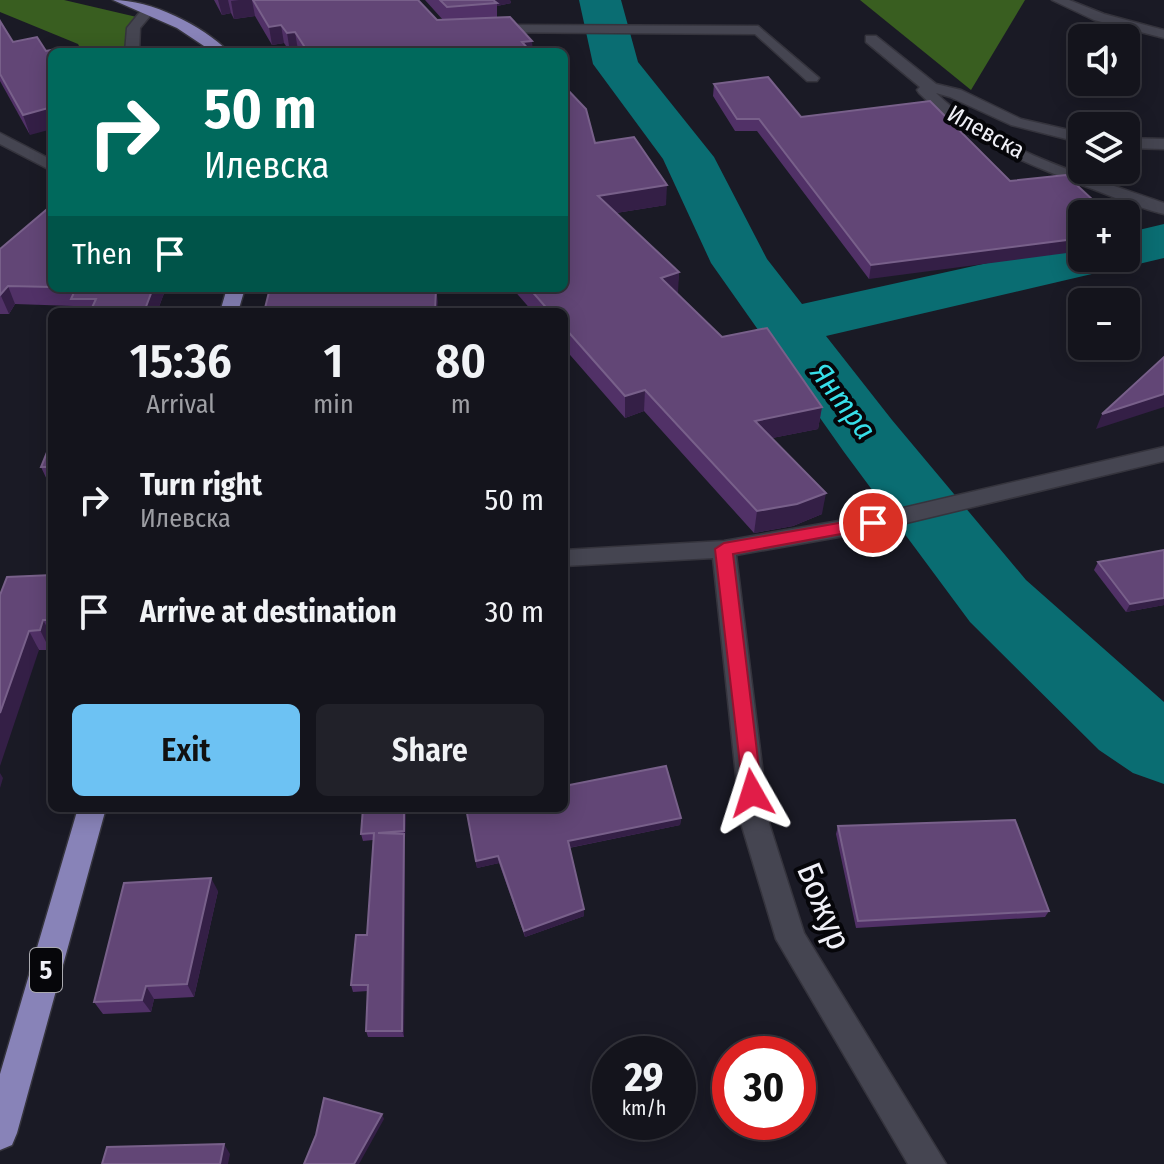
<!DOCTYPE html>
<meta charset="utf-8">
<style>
:root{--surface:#14141c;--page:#212129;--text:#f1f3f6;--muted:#9d9ea3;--line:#33333b;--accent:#6dc2f3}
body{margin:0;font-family:"Fira Sans Condensed",sans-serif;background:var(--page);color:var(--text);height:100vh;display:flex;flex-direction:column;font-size:30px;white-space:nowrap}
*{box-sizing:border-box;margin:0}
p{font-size:26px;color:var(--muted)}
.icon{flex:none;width:44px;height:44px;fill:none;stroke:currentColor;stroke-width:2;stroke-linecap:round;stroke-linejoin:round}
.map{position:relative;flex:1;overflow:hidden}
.sheet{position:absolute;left:48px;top:308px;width:520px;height:504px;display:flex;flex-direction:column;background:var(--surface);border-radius:12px;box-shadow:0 4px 20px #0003,0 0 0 2px var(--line)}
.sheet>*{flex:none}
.hud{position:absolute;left:48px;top:48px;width:520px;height:244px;border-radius:12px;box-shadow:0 4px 20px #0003,0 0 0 2px var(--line);background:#00695c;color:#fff;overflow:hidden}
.controls{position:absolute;left:1068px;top:24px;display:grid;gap:16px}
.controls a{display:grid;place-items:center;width:72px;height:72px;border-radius:12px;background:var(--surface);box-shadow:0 4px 20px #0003,0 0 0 2px var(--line);font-size:40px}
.speed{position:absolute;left:592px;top:1036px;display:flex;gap:16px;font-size:40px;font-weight:700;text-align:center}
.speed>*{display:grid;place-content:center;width:104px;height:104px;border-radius:50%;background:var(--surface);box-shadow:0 4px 20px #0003,0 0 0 2px var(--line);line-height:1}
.speed small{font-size:20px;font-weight:400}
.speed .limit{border:12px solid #d22;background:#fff;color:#111}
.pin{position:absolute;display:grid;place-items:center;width:68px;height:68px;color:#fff;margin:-34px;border:4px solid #fff;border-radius:50%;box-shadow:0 2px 8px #0007}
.me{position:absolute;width:88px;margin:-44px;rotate:354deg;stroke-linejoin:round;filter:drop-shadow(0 0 6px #0008)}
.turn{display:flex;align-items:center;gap:28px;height:168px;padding:0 24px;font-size:36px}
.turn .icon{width:104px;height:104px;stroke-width:2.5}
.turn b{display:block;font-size:56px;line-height:68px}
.then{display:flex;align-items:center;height:76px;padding:0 24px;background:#0003;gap:16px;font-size:30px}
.eta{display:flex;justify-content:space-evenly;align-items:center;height:136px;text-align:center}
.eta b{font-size:48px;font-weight:600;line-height:56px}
.primary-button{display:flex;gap:16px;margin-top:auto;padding:16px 24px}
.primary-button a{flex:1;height:92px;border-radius:12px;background:var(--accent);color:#111;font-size:32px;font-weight:600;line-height:92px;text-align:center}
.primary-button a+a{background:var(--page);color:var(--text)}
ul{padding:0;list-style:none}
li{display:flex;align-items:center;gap:24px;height:112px;padding:0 24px}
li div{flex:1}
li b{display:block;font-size:30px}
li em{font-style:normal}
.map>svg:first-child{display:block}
.forest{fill:#395e20}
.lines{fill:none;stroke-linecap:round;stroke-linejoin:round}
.river{fill:#0a6d72;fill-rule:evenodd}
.minor-casing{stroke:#35343d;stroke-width:3}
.major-casing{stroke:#35343d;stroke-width:3}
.minor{fill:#454551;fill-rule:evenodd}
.major{fill:#8883b8;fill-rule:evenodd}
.wall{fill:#513167}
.shaded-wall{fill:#341f46}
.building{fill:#624676;stroke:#78608a;stroke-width:2}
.route{fill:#e11d48;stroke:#92132f;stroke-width:2}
.labels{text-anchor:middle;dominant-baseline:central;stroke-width:8;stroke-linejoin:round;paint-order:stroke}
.far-street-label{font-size:24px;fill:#f0f0f7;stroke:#06060a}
.shield{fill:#06060a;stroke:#aaaab0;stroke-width:2}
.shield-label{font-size:26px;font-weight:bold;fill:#f0f0f7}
.water-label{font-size:30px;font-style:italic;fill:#37dfe9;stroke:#06060a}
.near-street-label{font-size:34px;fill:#f0f0f7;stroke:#06060a}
</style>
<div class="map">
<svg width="1164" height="1164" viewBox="0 0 1164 1164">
<rect width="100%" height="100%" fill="#1a1a25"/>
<g class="forest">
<path d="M0,0H64L141,18L132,52H82L78,44L0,12Z"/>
<path d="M860,0H1025L971,90Z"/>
</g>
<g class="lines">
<path class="river" d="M579,0H621L638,62L714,157L767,259L802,304L1082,242V258H1126V233L1164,224V258L1126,267L1114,264L1109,270L826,336L892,420L1026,580L1164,702V784L1133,773L1099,750L970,622L844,452L711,263L663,159L593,64Z"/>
<g class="minor-casing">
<g id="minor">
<path d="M1052,0H1069L1104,14L1164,30V38L1094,20Z"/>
<path d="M144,7L155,10L140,28L139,52H125L127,28Z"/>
<path d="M491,25L758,26L819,78L817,81H807L755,34L486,32V26Z"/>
<path d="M866,36H876L936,84L961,90L1021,119L1082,133V143L1011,125L950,97L936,93C995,151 1087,176 1164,203V214C1138,208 1112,196 1087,187C1027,164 965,139 919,93L917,90L920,87L866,42Z"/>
<path d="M0,133L52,160V171L0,144Z"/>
<path d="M1126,138L1164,139V149L1126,148Z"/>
<path d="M1164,447V461L873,531L736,555L769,823L804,933L946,1164H908L776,939L741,823L713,558L564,566V550L724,541L873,515Z"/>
</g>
</g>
<g class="major-casing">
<g id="major">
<path d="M113,0C151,0 202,25 229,52H213L177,28Z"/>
<path d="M227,288H245L238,312H220Z"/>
<path d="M78,808H106L17,1133L12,1145L0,1150V1074Z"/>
</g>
</g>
<use href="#minor" class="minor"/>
<use href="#major" class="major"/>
</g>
<g class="wall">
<path d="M214,0H418L437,20H443L425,0H510L511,3L497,6V18L533,52H299L298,50L290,52L284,43L272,45L255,16L234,19L231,13L222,15Z"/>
<path d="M0,21L30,135L0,81Z"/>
<path d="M714,84L801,117L1010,181L869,279L757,131H735L713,96Z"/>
<path d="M595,143L666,205L616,213L679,272L677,293L722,337L822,407L818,429L772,438L822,514L793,526L754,533L644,411L625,418L564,348V312H533L512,288H564Z"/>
<path d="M52,205V288H166L157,312H76L73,306L15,304L9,314H0V249Z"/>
<path d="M52,440V482H48L41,467Z"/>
<path d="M1164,550V605L1126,612L1094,570L1098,562Z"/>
<path d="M52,575V644L50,650H39L0,595Z"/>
<path d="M363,808H406L405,838L404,1037H368L366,1031L368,991L353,992L351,985L367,935L373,840L363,841L361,834Z"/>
<path d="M466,808L681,818L680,825L569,848L584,916L525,937L499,863L477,868Z"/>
<path d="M838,826L1049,911L1045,917L856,928L836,834Z"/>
<path d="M218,891L194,997L154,999L151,1012L103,1014L94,1002Z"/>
</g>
<g class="shaded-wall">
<path d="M218,0H228L231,13L222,15Z"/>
<path d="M239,0H252L255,16L234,19L231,1Z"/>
<path d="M484,0H510L511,3L497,6V3Z"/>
<path d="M281,25L284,43L272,45L269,27Z"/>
<path d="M295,32L298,50L290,52L287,33Z"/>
<path d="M532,41L533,52H522V42Z"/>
<path d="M52,107V129L30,135L23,115Z"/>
<path d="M667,185L666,205L597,216L598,196Z"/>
<path d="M1082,238V251L869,279L871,265Z"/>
<path d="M679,272L678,293L659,298L661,278Z"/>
<path d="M8,286L15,304L9,314L1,296Z"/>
<path d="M153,288H166L157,312H144Z"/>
<path d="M436,288L438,302L437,312H435Z"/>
<path d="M645,390L644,411L625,418V396Z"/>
<path d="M1164,394V407L1096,429L1102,414Z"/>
<path d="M822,407L818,429L752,442L755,421Z"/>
<path d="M826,493L822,514L793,526L754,533L757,511Z"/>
<path d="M1164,598V605L1126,612L1130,604Z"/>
<path d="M43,620L52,636V644L50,650L40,630Z"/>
<path d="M29,631L39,650L0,766V713Z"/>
<path d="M0,773L3,778L0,788Z"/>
<path d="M404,808H406L405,838L404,831Z"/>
<path d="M681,818L680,825L568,848V841Z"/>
<path d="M404,834L405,841L404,1037L402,1031Z"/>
<path d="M498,856L499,863L477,868L476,861Z"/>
<path d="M211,878L218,891L194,997L187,984Z"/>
<path d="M584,909V916L525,937L524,931Z"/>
<path d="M146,986L154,999L151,1012L142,1000Z"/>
<path d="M382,1114L384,1119L359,1164H354Z"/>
<path d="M224,1144L230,1154L228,1164H220Z"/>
</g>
<g class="building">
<path d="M253,0H418L437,20L510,17L532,41L522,42L531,52H308L295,32L287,33L281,25L269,27Z"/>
<path d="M440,0H493L497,3L447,7Z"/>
<path d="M0,21L13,42L37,37L46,51L66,47L69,52H52V107L23,115L0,74Z"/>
<path d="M768,77L801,117L930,101L1010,181L1066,175L1108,214H1082V238L871,265L759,119H737L714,84Z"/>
<path d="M564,86L586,109L595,143L634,137L667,185L598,196L679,272L661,278L722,337L767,328L822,407L755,421L826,493L797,504L757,511L645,390L625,396L564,327V312H550L529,288H564Z"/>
<path d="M52,205V287L8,286L0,295V249Z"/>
<path d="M76,288H153L144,312H90L96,299H71Z"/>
<path d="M270,288H436L435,312H264Z"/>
<path d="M1164,357V394L1102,414Z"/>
<path d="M52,440V467H41Z"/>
<path d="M1164,550V598L1130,604L1098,562Z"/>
<path d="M52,575V620H43L40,630L29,631L0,713V595L7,577Z"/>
<path d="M666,766L681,818L568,841L584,909L524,931L498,856L476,861L466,808H564V786Z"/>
<path d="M363,808H404V831L378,833L404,834L402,1031H366L368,985H351L356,935H367L374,833L361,834Z"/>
<path d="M1015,820L1049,911L858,921L838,826Z"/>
<path d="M211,878L187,984L146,986L142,1000L94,1002L124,883Z"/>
<path d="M324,1098L382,1114L354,1164H304L316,1135Z"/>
<path d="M224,1144L220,1164H102L107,1147Z"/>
</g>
<path class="route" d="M873,517L881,523L879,527L733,554L762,793L759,799L752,802L744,799L715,549L724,543Z"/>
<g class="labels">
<g class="far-street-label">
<text transform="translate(986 132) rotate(29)">Илевска</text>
</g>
<rect class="shield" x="30" y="948" width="32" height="44" rx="6"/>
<g class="shield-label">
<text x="46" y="970">5</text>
</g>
<g class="water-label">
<text transform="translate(843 401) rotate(53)">Янтра</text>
</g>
<g class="near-street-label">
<text transform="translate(824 906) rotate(68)">Божур</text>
</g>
</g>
</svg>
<div class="controls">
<a><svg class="icon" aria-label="sound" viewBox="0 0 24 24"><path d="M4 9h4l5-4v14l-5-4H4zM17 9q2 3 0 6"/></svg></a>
<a><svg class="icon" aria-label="layers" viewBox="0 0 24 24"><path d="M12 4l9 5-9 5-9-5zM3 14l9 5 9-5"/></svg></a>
<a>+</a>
<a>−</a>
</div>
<div class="speed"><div>29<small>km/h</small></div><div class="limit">30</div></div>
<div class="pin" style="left:873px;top:523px;background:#d93025"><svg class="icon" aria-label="arrive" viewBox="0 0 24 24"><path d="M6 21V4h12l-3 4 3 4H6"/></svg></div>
<svg class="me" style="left:752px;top:793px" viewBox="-20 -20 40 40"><path d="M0-17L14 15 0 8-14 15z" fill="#e11d48" stroke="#fff" stroke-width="4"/></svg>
<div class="hud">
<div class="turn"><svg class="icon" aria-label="right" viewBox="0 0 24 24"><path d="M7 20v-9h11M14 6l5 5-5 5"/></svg><div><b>50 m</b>Илевска</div></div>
<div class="then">Then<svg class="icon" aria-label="arrive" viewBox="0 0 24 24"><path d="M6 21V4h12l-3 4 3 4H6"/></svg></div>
</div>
<section class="sheet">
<div class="eta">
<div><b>15:36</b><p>Arrival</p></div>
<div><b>1</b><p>min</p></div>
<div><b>80</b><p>m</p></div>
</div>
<ul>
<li><svg class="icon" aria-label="right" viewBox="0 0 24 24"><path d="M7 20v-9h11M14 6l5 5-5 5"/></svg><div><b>Turn right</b><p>Илевска</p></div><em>50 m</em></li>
<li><svg class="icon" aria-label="arrive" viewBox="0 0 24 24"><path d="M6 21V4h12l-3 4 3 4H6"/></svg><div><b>Arrive at destination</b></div><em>30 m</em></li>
</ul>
<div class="primary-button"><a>Exit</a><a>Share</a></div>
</section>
</div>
